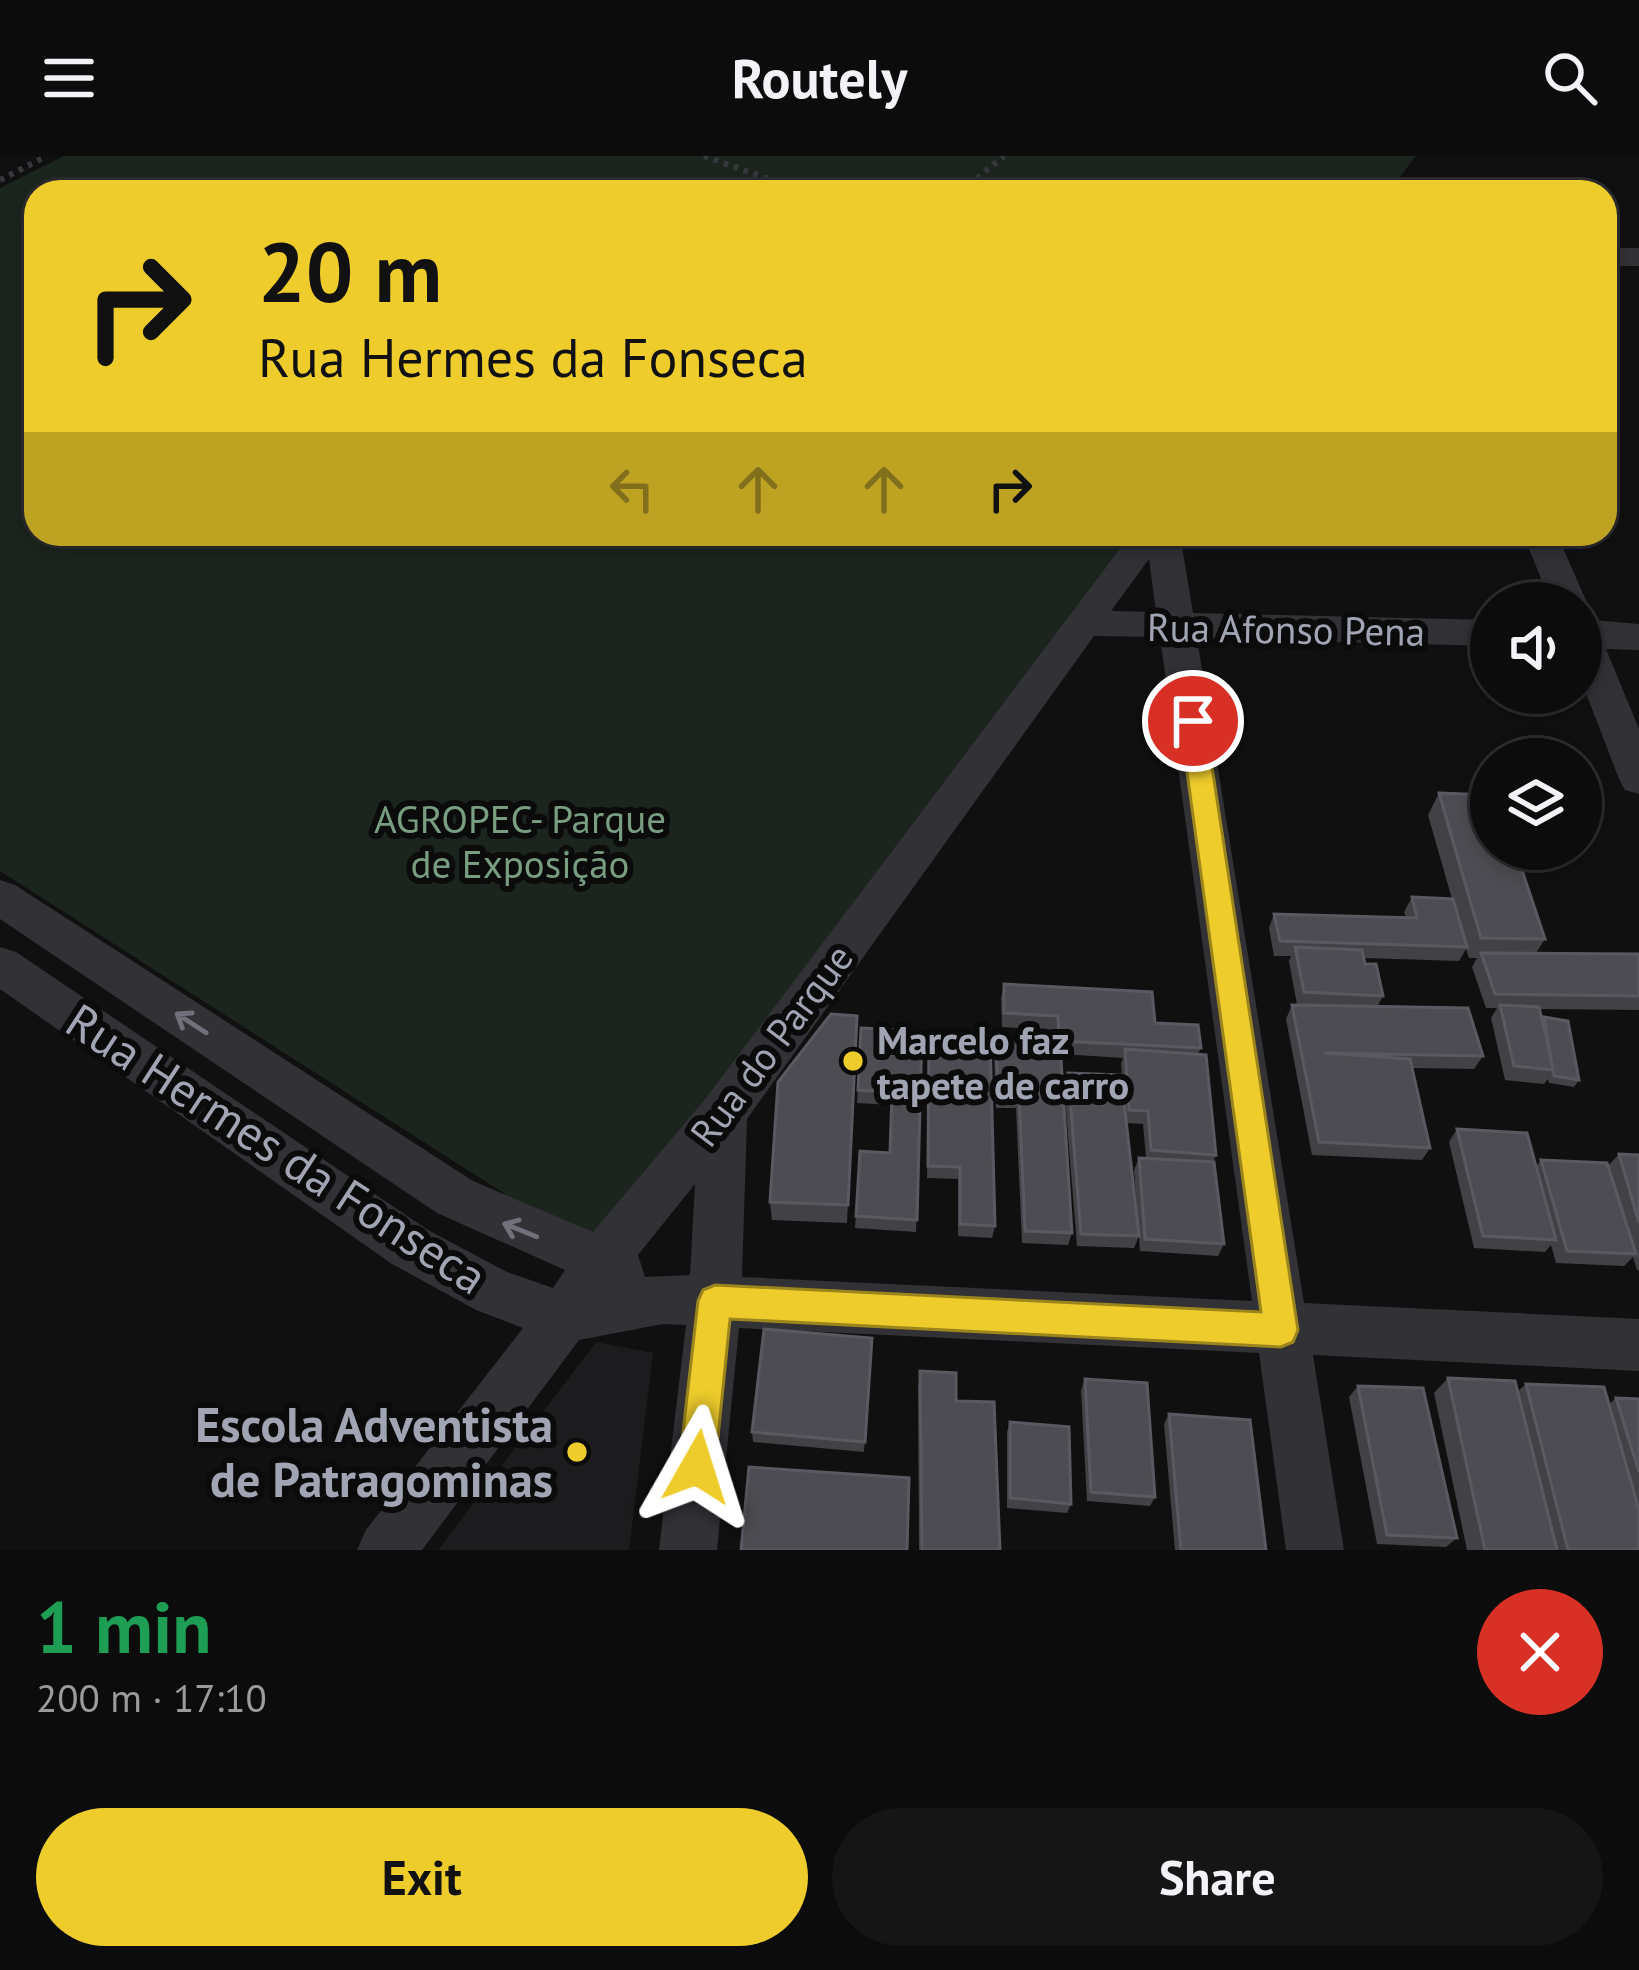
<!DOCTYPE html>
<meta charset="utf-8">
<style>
:root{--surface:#0c0c0d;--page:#151516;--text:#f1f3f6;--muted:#9a9b9d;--line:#2c2c2e;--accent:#eecc2b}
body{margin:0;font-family:"PT Sans",sans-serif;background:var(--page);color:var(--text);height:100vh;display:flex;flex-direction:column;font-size:45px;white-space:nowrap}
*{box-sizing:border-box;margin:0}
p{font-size:39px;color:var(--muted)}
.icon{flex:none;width:66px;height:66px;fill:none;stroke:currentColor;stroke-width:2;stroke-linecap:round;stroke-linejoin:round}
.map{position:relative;height:1394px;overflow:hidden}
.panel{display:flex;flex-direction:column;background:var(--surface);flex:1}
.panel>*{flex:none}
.guide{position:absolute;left:24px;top:24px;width:1593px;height:366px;border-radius:36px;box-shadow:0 6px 18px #0003,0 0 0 3px var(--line);background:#eecc2b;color:#111;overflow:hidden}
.fabs{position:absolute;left:1470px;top:426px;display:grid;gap:24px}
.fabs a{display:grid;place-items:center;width:132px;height:132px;border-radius:50%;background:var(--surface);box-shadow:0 6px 18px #0003,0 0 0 3px var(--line);font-size:60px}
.pin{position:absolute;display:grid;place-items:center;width:102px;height:102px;color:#fff;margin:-51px;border:6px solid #fff;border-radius:50%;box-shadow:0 3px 12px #0007}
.me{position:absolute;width:132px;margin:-66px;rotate:6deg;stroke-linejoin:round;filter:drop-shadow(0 0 9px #0008)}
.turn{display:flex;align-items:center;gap:42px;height:252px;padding:0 36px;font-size:54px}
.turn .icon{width:156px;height:156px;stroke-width:2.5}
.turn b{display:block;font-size:84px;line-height:102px}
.lanes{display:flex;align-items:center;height:114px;padding:0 36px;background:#0003;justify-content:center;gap:60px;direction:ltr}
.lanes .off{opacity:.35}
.round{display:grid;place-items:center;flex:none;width:126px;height:126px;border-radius:63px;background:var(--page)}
.head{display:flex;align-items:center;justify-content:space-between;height:204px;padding:0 36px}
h1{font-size:72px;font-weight:600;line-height:90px;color:#1e9e55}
.cta{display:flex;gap:24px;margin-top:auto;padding:24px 36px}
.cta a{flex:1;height:138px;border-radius:72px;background:var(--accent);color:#111;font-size:48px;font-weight:600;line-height:138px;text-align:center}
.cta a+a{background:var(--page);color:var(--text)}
header{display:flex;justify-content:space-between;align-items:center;height:156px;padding:0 36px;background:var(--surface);font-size:54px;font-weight:600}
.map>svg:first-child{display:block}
.built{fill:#1c1c1e}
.green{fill:#1c241e}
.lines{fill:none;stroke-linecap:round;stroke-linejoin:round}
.path{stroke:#37383d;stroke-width:6;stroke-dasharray:4.5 6;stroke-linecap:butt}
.minor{fill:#313136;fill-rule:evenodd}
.wall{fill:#414146}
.building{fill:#4c4c52;stroke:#595a61;stroke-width:3}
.oneway{stroke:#6f707a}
.route{fill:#eecc2b;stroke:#9b851c;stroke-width:3}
.poi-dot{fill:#eecc2b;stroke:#0b0b0c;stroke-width:4.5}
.labels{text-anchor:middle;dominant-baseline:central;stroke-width:12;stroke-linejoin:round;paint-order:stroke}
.street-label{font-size:39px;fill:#a1a4b2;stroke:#0b0b0c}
.park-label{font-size:39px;fill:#789d80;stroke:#0b0b0c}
.poi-label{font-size:39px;font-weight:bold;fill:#a1a4b2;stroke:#0b0b0c;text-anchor:start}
.near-street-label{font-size:48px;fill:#a1a4b2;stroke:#0b0b0c}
.near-poi-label{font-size:48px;font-weight:bold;fill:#a1a4b2;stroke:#0b0b0c;text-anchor:end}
</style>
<header><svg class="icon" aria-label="menu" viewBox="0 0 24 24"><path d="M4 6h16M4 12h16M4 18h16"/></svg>Routely<svg class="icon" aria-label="search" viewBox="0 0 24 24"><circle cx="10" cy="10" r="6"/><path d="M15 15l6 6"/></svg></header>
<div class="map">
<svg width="1639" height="1394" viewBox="0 0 1639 1394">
<rect width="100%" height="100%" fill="#101011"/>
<path class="built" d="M596,1186L653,1197L629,1394H438Z"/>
<path class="green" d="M64,0H1416L1388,36H36V378H1132L605,1082L569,1079L0,715V32Z"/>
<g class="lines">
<g class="path">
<path d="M704,0L805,36"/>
<path d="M0,24L47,0"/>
<path d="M961,36L1004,0"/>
</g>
<g class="minor">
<rect x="1605" y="92" width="34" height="18"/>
<path d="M1131,378H1180L1193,457L1491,464V490L1197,482L1304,1147L1639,1163V1215L1313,1199L1344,1394H1286L1259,1197L739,1172L717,1394H659L686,1169L663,1168L579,1184L422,1394H357L366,1374L523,1172L476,1154L392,1108L0,833V791L16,796L428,1074L507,1116L553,1132L565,1114L437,1057L0,763V724L15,729L473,1025L593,1076L706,942ZM1149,403L1156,456L1111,455ZM1094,480L1160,481L1252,1145L742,1121L747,963ZM695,1028L690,1119L645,1121L638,1099Z"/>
<path d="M1523,378H1557L1587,447L1582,456L1581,447H1551Z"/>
<path d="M1581,463L1639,468V494L1606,493L1639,573V638L1625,634L1619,623L1581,524Z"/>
</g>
</g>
<g class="wall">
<path d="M1439,637L1545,783L1536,797L1639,798V854L1539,853L1542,864L1544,861L1579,924L1574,931L1549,927L1548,923L1544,928L1505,924L1491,862L1497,852H1486L1472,811L1477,802H1469L1466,793L1459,805L1364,802L1365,808L1383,840L1377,851L1483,900L1474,913L1412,912L1430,992L1422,1004L1312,999L1286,863L1292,849H1297L1289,805L1291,800H1274L1269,772L1274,758L1406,761L1404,756L1412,741L1452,743L1428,659Z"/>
<path d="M1004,828L1155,867L1201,892L1198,898L1216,999L1213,1006L1224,1088L1218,1100L1140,1095L1134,1014L1139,1002H1146L1143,968L1126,967L1139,1080L1134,1092L1077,1090L1064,930L1068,917L1123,938L1121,907L1123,902L1061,898L1072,1077L1068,1089L1022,1087L1016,952H996L994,899L996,885L1055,888V874L1002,871L1001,842Z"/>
<path d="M857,860L847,1067L772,1064L770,1046Z"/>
<path d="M861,872L922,875L916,1076L855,1072L860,995L889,997L891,949L857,947Z"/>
<path d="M929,878L995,1070L992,1082L958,1080V1023L927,1022Z"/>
<path d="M1457,973L1536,1011L1541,1004L1608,1010L1619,998L1639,999V1114H1637L1633,1101L1624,1110L1556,1107L1551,1089L1545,1096L1474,1092L1449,986Z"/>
<path d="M872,1182L864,1296L753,1286L752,1276Z"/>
<path d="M920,1215L956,1245L1000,1394H919L918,1231Z"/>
<path d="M1448,1222L1518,1235L1526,1228L1609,1248L1616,1242L1639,1243V1394H1467L1434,1237Z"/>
<path d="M1085,1223L1155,1341L1150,1350L1087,1345L1081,1234Z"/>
<path d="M1358,1230L1457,1382L1446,1391L1377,1388L1349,1241Z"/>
<path d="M1169,1258L1266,1394H1175L1164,1268Z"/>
<path d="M1010,1266L1071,1348L1067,1357L1007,1352V1276Z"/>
</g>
<g class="building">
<path d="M1439,637L1491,639V693H1515L1545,783L1481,782Z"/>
<path d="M1412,741L1453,743L1467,791L1280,785L1274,758L1417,762Z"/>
<path d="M1295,791L1362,794L1365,808H1376L1383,840L1304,836Z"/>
<path d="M1481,797L1639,798V840L1495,838Z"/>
<path d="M1004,828L1152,836L1155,867L1198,869L1201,892L1059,885L1058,860L1004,857Z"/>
<path d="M1292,849L1468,852L1483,900L1324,897L1410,903L1430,992L1319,986Z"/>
<path d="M1500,849L1539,851L1554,914L1514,910Z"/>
<path d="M831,858L857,860L848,1049L770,1046L778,926Z"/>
<path d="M1544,861L1568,865L1579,924L1554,920Z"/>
<path d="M861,872L922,875L917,1064L856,1060L860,995L890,997L892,936L858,934Z"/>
<path d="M929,878L990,881L995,1070L960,1068V1011L928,1010Z"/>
<path d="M996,885L1060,888L1072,1077L1025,1075L1019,939L998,938Z"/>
<path d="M1125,893L1206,899L1216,999L1151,994L1148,955L1129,954Z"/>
<path d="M1068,917L1121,919L1139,1080L1081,1078Z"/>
<path d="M1457,973L1527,977L1556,1084L1483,1080Z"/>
<path d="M1619,998L1639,999V1067Z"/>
<path d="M1139,1002L1214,1006L1224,1088L1145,1083Z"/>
<path d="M1541,1004L1607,1007L1636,1098L1567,1095Z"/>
<path d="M764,1173L872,1182L865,1286L752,1276Z"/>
<path d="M920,1215L956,1217V1245L994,1246L1000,1394H922Z"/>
<path d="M1448,1222L1515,1225L1557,1394H1485Z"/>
<path d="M1085,1223L1147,1227L1155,1341L1091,1336Z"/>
<path d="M1526,1228L1604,1231L1639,1354V1394H1568Z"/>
<path d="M1358,1230L1423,1232L1457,1382L1387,1379Z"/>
<path d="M1616,1242L1639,1243V1316Z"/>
<path d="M1169,1258L1250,1264L1266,1394H1181Z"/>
<path d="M1010,1266L1069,1271L1071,1348L1010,1342Z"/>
<path d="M749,1311L909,1322L907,1394H741Z"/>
</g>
<defs><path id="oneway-shaft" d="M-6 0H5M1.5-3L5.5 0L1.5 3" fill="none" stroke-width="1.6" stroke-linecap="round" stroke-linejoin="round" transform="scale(3)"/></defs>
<g class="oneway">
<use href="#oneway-shaft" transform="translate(191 867) rotate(-147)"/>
<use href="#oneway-shaft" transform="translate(520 1074) rotate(-158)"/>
</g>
<path class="route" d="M1193,556L1205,565L1298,1174L1293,1186L1281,1191L730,1163L715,1311L710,1324L697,1330L684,1324L679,1311L698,1145L703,1134L715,1129L1261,1156L1180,565Z"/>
<g class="poi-dot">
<circle cx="853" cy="905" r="12"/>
<circle cx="577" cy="1296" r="12"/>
</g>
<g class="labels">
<g class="street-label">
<text transform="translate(1286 473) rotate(1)">Rua Afonso Pena</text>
<text transform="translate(771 889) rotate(-53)">Rua do Parque</text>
</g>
<g class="park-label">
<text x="520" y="662">AGROPEC- Parque<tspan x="520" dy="45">de Exposição</tspan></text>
</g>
<g class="poi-label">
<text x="877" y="883">Marcelo faz<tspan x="877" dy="45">tapete de carro</tspan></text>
</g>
<g class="near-street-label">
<text transform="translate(277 992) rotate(33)">Rua Hermes da Fonseca</text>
</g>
<g class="near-poi-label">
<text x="553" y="1268">Escola Adventista<tspan x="553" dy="55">de Patragominas</tspan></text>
</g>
</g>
</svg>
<div class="fabs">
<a><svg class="icon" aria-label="sound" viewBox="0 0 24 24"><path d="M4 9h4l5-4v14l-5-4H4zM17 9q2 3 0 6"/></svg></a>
<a><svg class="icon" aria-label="layers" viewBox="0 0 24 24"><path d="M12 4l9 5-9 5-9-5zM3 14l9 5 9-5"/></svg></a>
</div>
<div class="pin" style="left:1193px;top:565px;background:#d93025"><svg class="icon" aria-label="arrive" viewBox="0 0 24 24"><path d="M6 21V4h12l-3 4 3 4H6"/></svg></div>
<svg class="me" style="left:697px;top:1311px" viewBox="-20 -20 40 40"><path d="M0-17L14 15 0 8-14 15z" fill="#eecc2b" stroke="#fff" stroke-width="4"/></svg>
<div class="guide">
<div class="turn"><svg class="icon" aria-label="right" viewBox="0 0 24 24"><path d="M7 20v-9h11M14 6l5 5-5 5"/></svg><div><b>20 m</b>Rua Hermes da Fonseca</div></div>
<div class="lanes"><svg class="icon off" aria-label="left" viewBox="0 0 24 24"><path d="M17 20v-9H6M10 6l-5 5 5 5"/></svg><svg class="icon off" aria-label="ahead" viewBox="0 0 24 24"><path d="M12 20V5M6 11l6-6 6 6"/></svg><svg class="icon off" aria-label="ahead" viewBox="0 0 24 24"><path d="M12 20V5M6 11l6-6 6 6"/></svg><svg class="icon" aria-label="right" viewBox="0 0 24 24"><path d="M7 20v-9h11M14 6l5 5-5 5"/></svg></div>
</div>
</div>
<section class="panel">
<div class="head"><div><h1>1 min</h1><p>200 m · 17:10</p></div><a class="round" style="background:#d93025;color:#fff"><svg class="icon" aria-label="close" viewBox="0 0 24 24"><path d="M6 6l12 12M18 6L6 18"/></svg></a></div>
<div class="cta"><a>Exit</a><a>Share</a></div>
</section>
